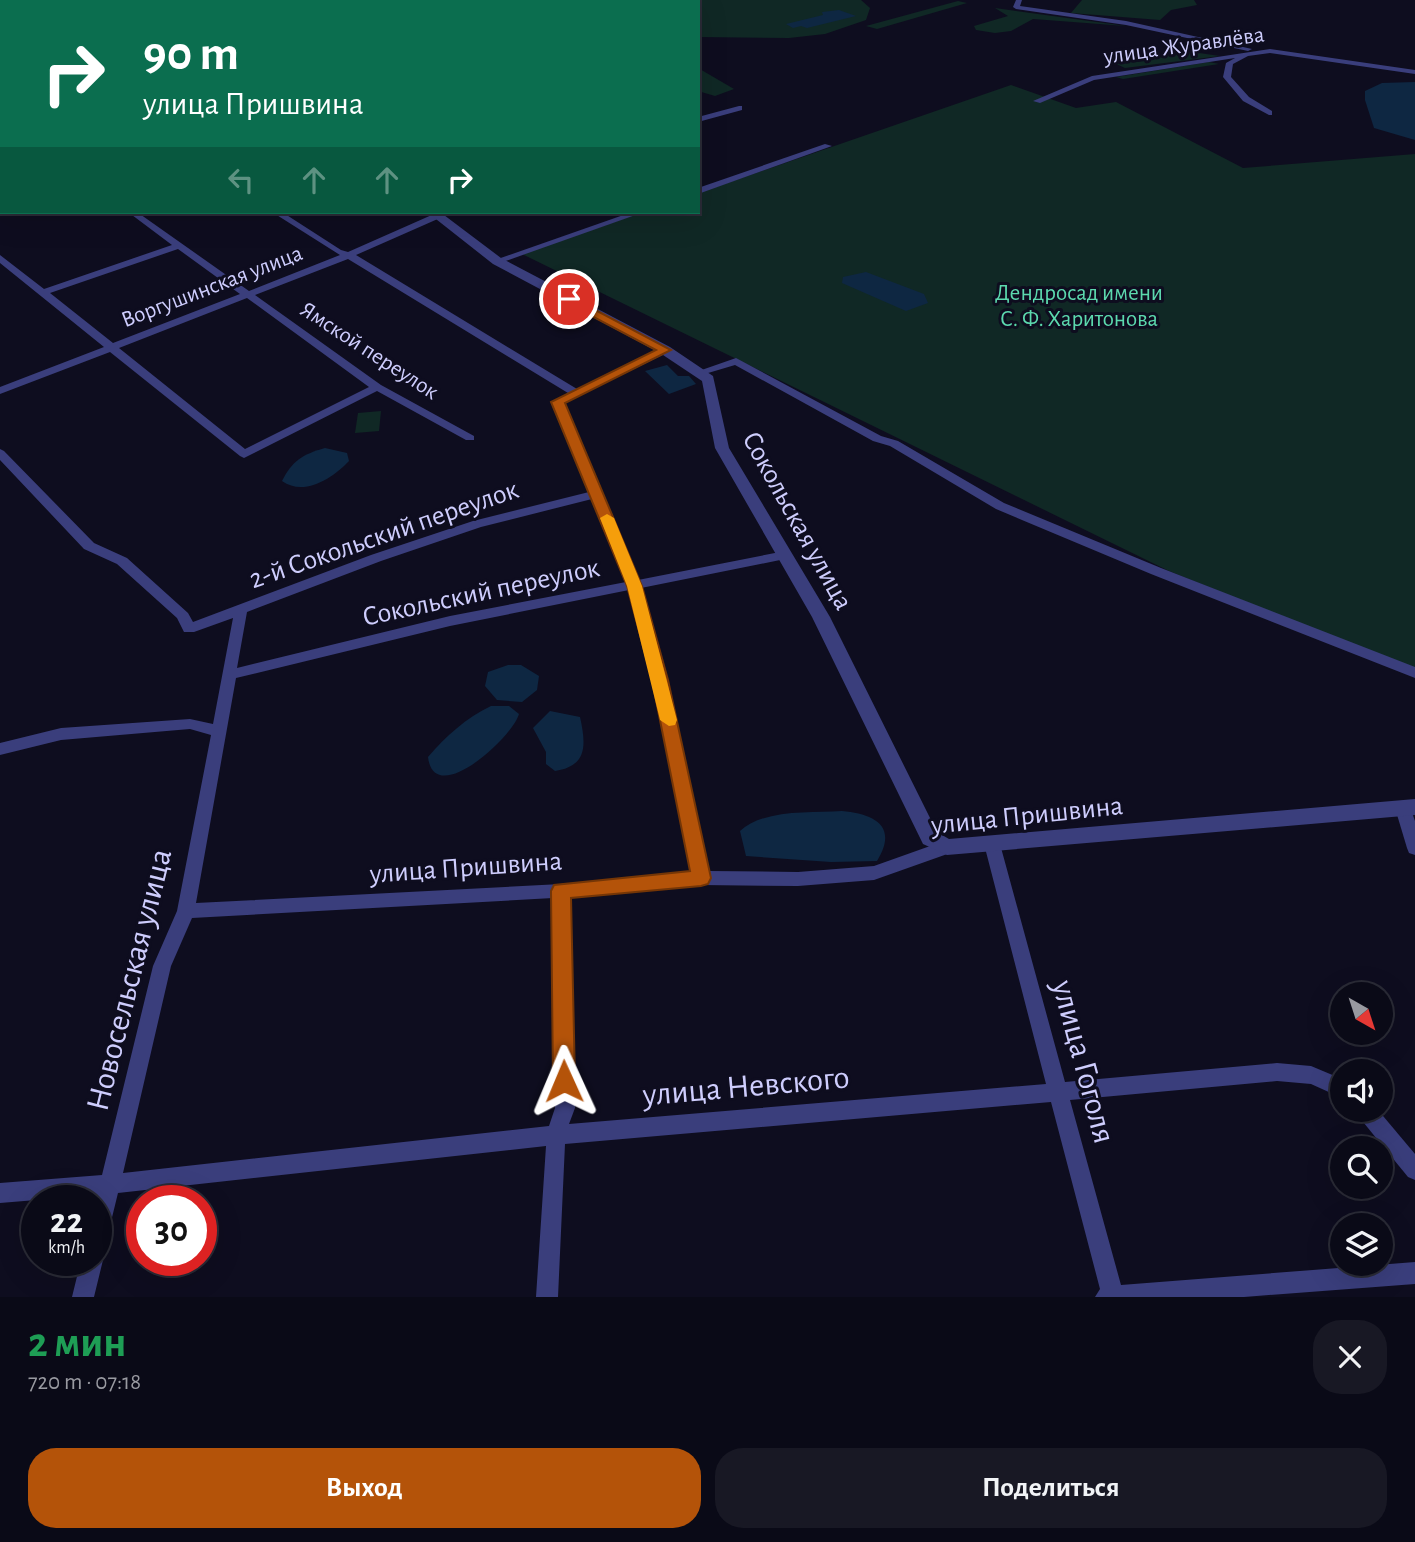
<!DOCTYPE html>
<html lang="ru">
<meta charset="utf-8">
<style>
:root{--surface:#0a0a17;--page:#181824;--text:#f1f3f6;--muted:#999aa1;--line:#2a2b36;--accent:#b45309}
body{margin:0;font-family:"Alegreya Sans",sans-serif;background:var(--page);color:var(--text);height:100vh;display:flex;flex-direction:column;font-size:26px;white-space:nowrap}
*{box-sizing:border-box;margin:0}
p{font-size:23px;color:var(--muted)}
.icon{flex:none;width:38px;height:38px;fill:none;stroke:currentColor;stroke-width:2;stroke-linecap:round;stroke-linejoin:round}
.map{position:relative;height:1297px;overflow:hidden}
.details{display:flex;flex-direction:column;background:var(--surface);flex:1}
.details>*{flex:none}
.banner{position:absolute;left:0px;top:0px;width:700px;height:214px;box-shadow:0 7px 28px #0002,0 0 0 2px var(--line);background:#0b6e4f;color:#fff;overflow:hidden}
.needle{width:46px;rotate:141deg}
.buttons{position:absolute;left:1330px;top:982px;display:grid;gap:14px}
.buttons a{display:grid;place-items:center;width:63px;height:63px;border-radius:50%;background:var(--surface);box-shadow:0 7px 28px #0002,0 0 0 2px var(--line);font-size:35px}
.speed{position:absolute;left:21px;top:1185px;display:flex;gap:14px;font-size:35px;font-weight:700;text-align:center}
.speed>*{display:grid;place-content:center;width:91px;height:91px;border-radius:50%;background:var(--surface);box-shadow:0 7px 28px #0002,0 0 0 2px var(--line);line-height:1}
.speed small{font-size:18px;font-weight:400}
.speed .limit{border:10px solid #d22;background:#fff;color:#111}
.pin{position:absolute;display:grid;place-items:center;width:60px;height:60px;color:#fff;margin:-30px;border:4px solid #fff;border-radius:50%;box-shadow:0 2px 7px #0007}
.me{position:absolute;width:77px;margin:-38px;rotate:359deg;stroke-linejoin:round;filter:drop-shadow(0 0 5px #0008)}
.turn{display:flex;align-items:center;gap:24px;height:147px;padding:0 28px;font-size:32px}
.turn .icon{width:91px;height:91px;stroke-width:2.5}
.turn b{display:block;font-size:49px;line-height:60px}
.lanes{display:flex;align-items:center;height:66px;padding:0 28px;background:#0003;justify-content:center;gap:35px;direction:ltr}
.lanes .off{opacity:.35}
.round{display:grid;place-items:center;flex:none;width:74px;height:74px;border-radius:28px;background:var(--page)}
.headline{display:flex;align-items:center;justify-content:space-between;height:119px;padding:0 28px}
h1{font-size:42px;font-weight:700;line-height:52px;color:#1e9e55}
.action{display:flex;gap:14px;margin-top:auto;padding:14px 28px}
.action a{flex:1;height:80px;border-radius:28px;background:var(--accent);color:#fff;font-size:28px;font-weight:700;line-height:80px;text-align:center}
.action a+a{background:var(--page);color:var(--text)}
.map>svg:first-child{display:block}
.green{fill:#102825}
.water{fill:#0e2742}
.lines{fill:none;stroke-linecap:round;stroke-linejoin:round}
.minor{fill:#3a3e7c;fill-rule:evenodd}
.tertiary{fill:#3a3e7c;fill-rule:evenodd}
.route{fill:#b45309;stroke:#753606;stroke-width:2}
.slow{fill:#f59e0b}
.labels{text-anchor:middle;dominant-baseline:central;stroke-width:6;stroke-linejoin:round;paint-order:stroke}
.far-street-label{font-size:23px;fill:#cecdfd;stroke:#0e0d1f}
.far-park-label{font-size:23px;fill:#5cd9ae;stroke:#0e0d1f}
.street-label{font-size:28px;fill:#cecdfd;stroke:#0e0d1f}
.near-street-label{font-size:33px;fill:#cecdfd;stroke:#0e0d1f}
</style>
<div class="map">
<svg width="1415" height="1297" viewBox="0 0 1415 1297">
<rect width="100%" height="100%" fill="#0e0d1f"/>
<g class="green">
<path d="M682,0H861L870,8L866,20L825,34L789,38L698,37V2H680Z"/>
<path d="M1082,0H1194L1197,5L1171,10L1160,20L1071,13Z"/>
<path d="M958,1L967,3L877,29L866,26Z"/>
<path d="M995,8L1126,26L1033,19L1011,31L995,33L976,30L974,26L1008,16Z"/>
<path d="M1185,51L1220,56L1125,68L1112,62L1119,59Z"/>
<path d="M1209,62L1219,64L1123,79L1116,77Z"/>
<path d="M698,68L734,89L715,96L698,91Z"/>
<path d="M1011,85L1076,108L1116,102L1243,168L1415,154V670L1169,571L522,254L643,212H698V193Z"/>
<path d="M381,411L379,431L355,433L358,413Z"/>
</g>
<g class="water">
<path d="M839,10L856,16L807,28L801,26L793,28L786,24L823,15L822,12Z"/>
<path d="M1415,82V140L1374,128L1365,100V91L1382,83Z"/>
<path d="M866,272L924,294L928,303L906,311L842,283L843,277Z"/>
<path d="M667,365L678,376H689L696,384L669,394L645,371Z"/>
<path d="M325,448L347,453L349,461C333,478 304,497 282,481C292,461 303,454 325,448Z"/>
<path d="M508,665H521L539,676L537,690L522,702L497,700L485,686L488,672Z"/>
<path d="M491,706H509L519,714C512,738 434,809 428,757C446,736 466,718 491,706Z"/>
<path d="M550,711L580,717C586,744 588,766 555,771L546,764V752L533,728Z"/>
<path d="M842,811C873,814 899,825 877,861L831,862L746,856L740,831C764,809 810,813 842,811Z"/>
</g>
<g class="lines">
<g class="minor">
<path d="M1016,0H1022L1020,6L1126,21L1252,49L1248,51L1126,25L1016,9L1013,7Z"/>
<path d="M1270,49L1415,70V74L1270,53L1248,56L1233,64L1231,77L1249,97L1272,111V115H1269L1243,101L1223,77L1226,63L1235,58L1094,80L1040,103L1033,101L1092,76Z"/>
<path d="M739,106H742V110L698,122V117Z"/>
<rect x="0" y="123" width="2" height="5"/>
<path d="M825,144L832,146L698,194V188Z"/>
<rect x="0" y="148" width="2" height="4"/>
<rect x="0" y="190" width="2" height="6"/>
<path d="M128,212H137L249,291L340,255L272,212H282L341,250L348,252L434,214H440V218L356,255L577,389L661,348H669V352L564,403L638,580L785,551L791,555L785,559L641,588L667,680L708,871L798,872L874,866L947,840L953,842L955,847L953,852L874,880L798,886L701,885L570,897L575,1108L569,1124L1046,1084L984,844L986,839L992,837L998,839L1000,844L1065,1082L1277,1063L1311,1066L1342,1079V1098L1311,1084L1277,1081L1070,1100L1121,1285L1415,1262V1284L1244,1297H1095L1100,1289L1051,1102L565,1144L558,1297H536L546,1146L118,1193L106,1242L103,1249L98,1252L103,1260L94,1297H72L81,1260H96L97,1195L0,1203V1183L102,1175L153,966L177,911L211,735L190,729L61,740L0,755V743L61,728L190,719L213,724L233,618L194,632H184L177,618L117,564L84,549L0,460V449L4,451L94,543L127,558L188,613L193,622L371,555L473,521L589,492L552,402L568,393L348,259L255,295L381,385L474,436V440H466L377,391L244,458L240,456L110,352L0,394V387L104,347L0,263V255L44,289L172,245ZM178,249L240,294L113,343L50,293ZM247,298L369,387L245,449L119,348ZM592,499L626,582L450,616L237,668L247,612L381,561L481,527ZM629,590L653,680L691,872L561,884L196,903L236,678L450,626ZM553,898L555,1108L549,1126L123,1173L171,966L192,918Z"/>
<path d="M632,212H644L500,263L492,261Z"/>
<path d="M736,358L881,436L898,441L1004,503L1161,568L1415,667V678L1151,574L996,509L890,446L873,441L735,365L698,376L693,373Z"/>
<path d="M1403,802L1409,804L1415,821V855L1409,853L1407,848L1395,808L1397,804Z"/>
<path d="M1356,1110H1378L1415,1154V1180L1408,1177L1359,1117Z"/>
</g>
<g class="tertiary">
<path d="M21,0H30L31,2H22Z"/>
<path d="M372,0H384L370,2Z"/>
<path d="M2,93V99L0,100V94Z"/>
<path d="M427,212H440L501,258L670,347L713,376L729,448L830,617L937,832L949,839L1415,799V815L947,855L923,844L812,617L715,448L702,381L660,353L493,264Z"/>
</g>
</g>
<path class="route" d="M569,296L671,350L565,403L642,586L668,680L711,878L708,884L701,886L571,898L575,1081L572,1088L564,1091L557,1088L553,1081L551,891L554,885L690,871L652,680L627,586L551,402L656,350L565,302V297Z"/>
<path class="slow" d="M607,514L614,518L642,586L677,720L675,725L669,726L660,720L627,586L600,518Z"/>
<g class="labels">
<g class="far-street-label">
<text transform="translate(1184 46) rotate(-8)">улица Журавлёва</text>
<text transform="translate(212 287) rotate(-21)">Воргушинская улица</text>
<text transform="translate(369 351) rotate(33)">Ямской переулок</text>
</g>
<g class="far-park-label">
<text x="1079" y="293">Дендросад имени<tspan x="1079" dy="26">С. Ф. Харитонова</tspan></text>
</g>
<g class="street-label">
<text transform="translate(797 521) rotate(61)">Сокольская улица</text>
<text transform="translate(384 535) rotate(-19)">2-й Сокольский переулок</text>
<text transform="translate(481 593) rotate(-12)">Сокольский переулок</text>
<text transform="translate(1027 816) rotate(-6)">улица Пришвина</text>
<text transform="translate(466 868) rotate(-4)">улица Пришвина</text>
</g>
<g class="near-street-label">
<text transform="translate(130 980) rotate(-76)">Новосельская улица</text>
<text transform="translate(1083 1062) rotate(75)">улица Гоголя</text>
<text transform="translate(746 1087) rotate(-5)">улица Невского</text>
</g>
</g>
</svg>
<div class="buttons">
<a><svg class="needle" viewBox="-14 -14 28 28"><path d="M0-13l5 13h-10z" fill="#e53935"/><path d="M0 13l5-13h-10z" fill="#999aa1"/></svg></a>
<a><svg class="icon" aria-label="sound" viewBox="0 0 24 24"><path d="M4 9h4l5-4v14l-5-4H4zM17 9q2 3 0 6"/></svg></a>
<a><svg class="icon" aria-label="search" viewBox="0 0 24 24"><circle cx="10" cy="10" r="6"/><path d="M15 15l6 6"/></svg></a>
<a><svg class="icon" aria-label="layers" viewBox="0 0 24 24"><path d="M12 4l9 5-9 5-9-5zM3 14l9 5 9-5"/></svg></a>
</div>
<div class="speed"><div>22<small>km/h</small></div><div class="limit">30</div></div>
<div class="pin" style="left:569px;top:299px;background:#d93025"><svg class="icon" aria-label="arrive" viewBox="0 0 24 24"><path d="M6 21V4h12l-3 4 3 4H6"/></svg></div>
<svg class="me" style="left:564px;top:1081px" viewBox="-20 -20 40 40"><path d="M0-17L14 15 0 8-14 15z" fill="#b45309" stroke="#fff" stroke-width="4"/></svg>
<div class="banner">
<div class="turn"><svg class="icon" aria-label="right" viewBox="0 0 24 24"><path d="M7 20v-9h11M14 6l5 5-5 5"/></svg><div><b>90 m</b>улица Пришвина</div></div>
<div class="lanes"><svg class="icon off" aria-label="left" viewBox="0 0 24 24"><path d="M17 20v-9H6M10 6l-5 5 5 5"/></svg><svg class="icon off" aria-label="ahead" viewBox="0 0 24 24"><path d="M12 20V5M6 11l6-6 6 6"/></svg><svg class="icon off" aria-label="ahead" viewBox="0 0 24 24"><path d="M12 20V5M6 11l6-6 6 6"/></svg><svg class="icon" aria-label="right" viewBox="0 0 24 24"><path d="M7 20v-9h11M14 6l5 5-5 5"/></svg></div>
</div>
</div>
<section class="details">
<div class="headline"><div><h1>2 мин</h1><p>720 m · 07:18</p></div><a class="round"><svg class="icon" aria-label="close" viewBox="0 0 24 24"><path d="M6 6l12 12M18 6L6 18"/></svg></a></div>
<div class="action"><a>Выход</a><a>Поделиться</a></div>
</section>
